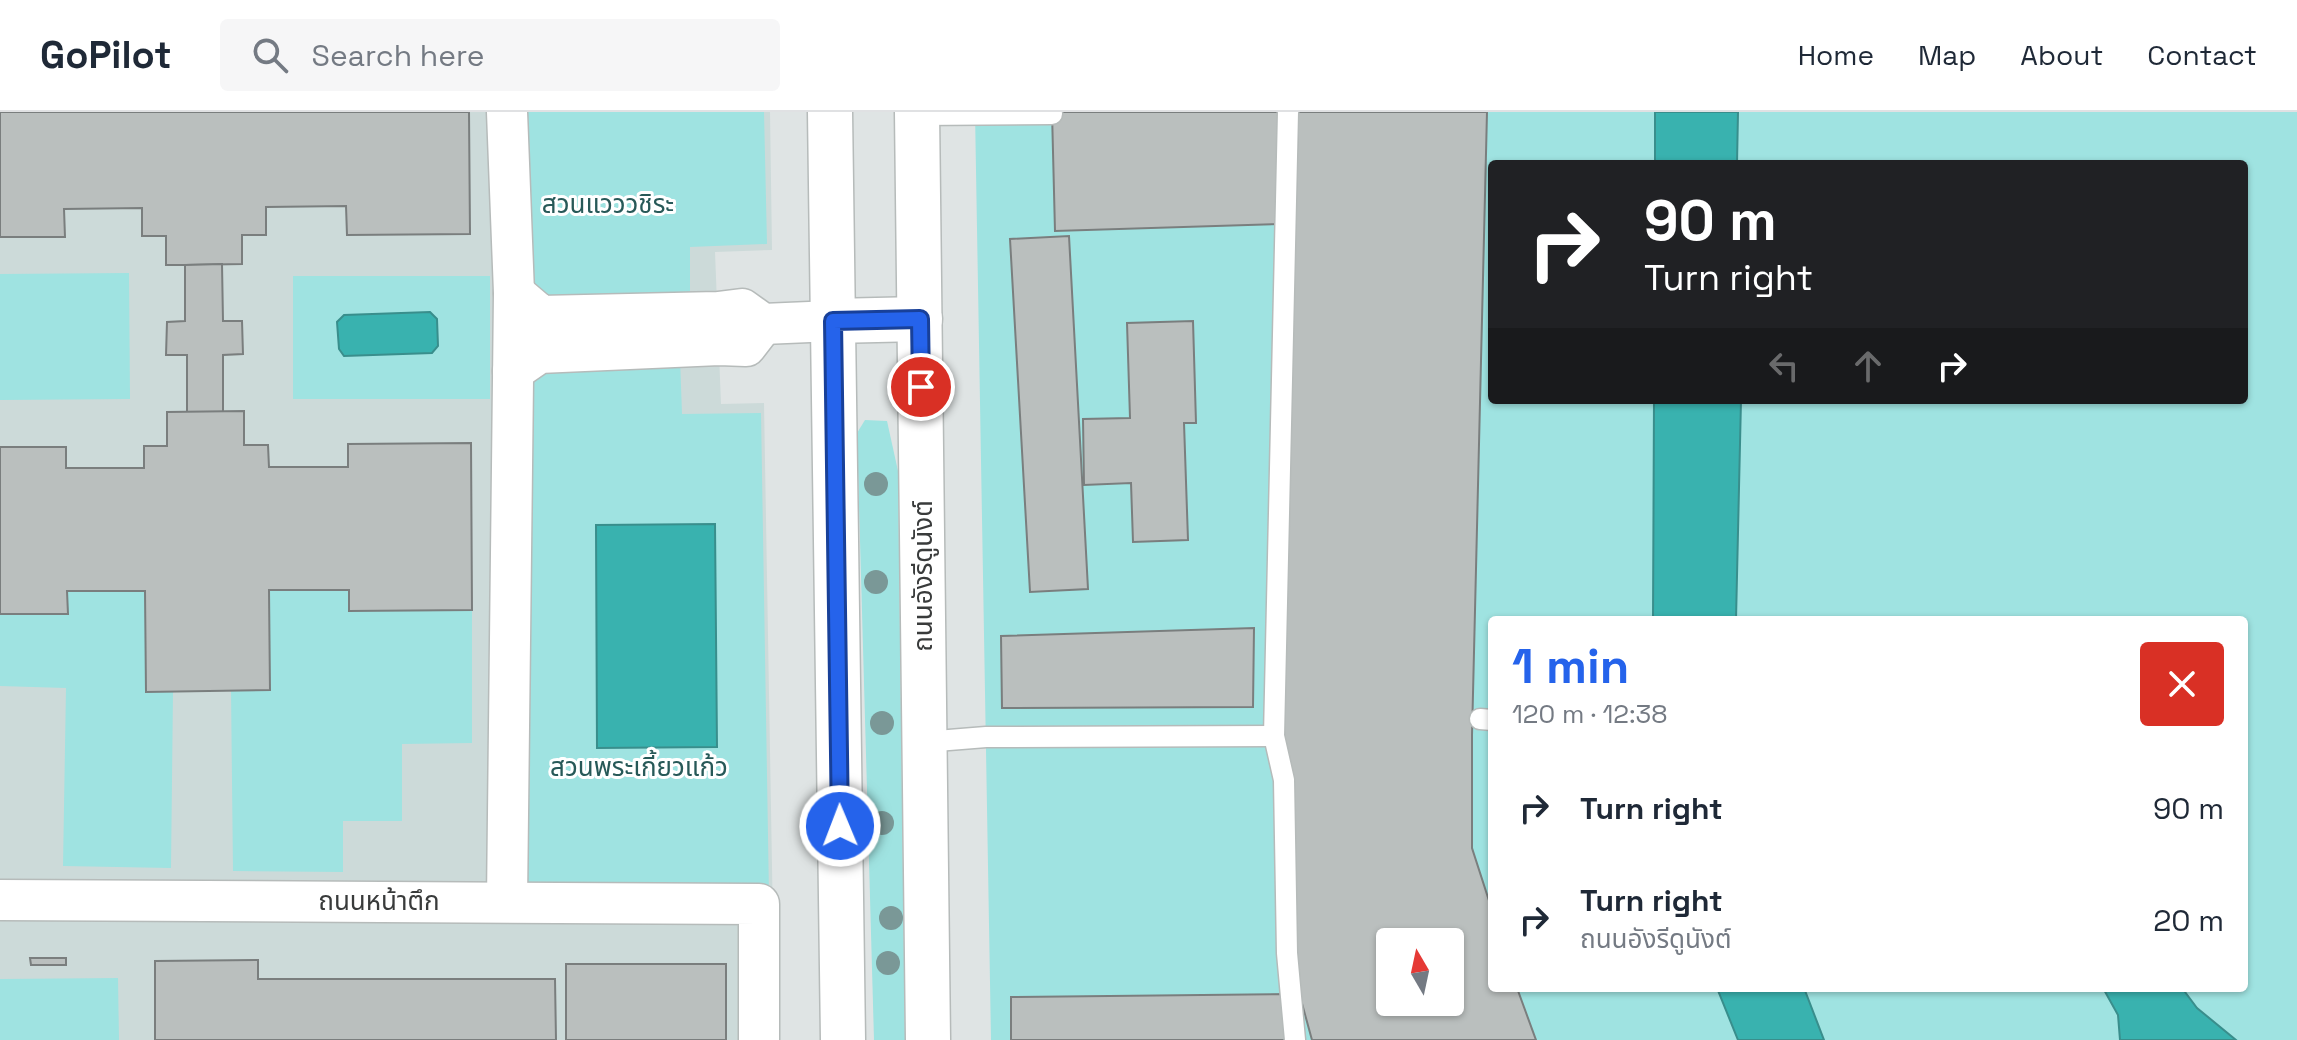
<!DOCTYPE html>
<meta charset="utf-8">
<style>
:root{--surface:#fff;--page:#f6f6f7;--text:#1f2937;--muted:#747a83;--line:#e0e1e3;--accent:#2563eb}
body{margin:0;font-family:"Space Grotesk","Noto Sans Thai",sans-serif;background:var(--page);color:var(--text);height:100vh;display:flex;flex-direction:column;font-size:30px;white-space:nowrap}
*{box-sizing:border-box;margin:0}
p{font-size:26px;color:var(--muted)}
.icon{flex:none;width:44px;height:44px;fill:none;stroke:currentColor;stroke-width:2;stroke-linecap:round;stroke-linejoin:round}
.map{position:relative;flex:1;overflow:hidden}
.side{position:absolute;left:1488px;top:504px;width:760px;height:376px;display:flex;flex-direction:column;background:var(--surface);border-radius:8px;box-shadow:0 2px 6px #0004}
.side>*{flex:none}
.hud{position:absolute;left:1488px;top:48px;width:760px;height:244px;border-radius:8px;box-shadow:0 2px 6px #0004;background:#202124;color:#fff;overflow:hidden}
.needle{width:52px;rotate:351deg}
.controls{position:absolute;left:1376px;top:816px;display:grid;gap:16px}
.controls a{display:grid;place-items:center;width:88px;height:88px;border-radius:8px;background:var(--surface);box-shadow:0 2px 6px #0004;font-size:40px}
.pin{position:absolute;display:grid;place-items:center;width:68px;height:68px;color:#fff;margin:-34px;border:4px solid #fff;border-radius:50%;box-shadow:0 2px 8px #0007}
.me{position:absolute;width:88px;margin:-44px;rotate:359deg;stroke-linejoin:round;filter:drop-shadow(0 0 6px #0008)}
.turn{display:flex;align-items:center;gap:28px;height:168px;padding:0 24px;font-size:36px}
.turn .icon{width:104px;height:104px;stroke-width:2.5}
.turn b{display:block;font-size:56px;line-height:68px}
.lanes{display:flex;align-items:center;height:76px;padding:0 24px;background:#0003;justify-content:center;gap:40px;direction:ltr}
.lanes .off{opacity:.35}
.round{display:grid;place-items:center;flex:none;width:84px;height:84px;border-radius:8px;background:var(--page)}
.headline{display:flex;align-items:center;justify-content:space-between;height:136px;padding:0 24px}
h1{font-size:48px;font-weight:600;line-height:60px;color:var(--accent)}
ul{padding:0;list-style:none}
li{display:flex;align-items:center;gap:24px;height:112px;padding:0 24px}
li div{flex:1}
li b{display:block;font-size:30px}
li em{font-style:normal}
header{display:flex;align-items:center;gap:48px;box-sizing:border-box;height:112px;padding:0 40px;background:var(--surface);border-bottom:2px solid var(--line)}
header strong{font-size:38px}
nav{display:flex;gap:44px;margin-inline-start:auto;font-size:28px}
.search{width:560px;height:72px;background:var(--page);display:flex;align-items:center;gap:20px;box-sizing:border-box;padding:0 28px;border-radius:8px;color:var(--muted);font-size:30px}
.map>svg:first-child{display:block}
.built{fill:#ccdad9}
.green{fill:#9fe3e1;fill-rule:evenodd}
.water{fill:#39b2af;stroke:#398e8c;stroke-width:2}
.building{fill:#babfbe;stroke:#7a7e7e;stroke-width:2;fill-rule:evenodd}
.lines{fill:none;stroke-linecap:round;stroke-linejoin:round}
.lane-casing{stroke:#b6bbba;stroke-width:23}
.street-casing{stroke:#b6bbba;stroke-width:43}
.secondary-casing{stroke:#b6bbba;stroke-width:47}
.lane{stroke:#fff;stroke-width:20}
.street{stroke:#fff;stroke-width:40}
.secondary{stroke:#fff;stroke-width:44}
.tree{fill:#7a9897}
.route-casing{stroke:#184099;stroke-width:20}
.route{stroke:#2563eb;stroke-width:14}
.labels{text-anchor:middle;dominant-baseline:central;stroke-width:6;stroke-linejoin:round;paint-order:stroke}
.park-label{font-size:26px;fill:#275958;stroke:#fff}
.street-label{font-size:26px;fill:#393b3b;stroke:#fff}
</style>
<header>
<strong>GoPilot</strong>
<div class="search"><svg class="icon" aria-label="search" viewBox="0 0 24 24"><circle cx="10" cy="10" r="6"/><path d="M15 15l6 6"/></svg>Search here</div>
<nav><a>Home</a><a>Map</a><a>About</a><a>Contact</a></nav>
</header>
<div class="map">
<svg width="2297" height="928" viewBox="0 0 2297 928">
<rect width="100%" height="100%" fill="#dfe4e4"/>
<path class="built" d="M0,0H770L772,138L715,140L721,292L764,291L775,928H0Z"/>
<g class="green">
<path d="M515,0H764L767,132L690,135V194L545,193L520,164Z"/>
<path d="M975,0H2297V928H991ZM1492,52H2244V288H1492ZM1492,508H2244V876H1492ZM1390,830H1450V890H1390Z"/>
<path d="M129,161L130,287L0,288V162Z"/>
<rect x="293" y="164" width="197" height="123"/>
<path d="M680,246L682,302L761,301L769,784L512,779L519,261Z"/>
<path d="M865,308L887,309L898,359L905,928H874L857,321Z"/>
<path d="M269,478H349V499L472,498V631L402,632V709H343V760L233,759L231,578H270Z"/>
<path d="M67,479H145L146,579H173L171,756L63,754L66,576L0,574V502H67Z"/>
<path d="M118,866L119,928H0V867Z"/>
</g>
<g class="water">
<path d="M1655,0H1738L1737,52H1655Z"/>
<path d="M430,200L437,207L438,234L432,241L344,244L339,237L337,210L344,203Z"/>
<path d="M1654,288H1741L1736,508H1653Z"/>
<path d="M715,412L717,635L597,636L596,413Z"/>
<path d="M1717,876H1804L1824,928H1738Z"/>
<path d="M2103,876H2182L2197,896L2236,928H2120L2118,903Z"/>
</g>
<g class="building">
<path d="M0,0H469L470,122L347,123L346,94L266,95V123H242V152L185,153H166V124H142V96L64,97L65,125H0Z"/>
<path d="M1052,0H1278L1281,112L1055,119Z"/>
<path d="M1298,0H1487L1472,623V736L1492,798V876H1517L1536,928H1312L1289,844L1283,599ZM1390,830H1450V890H1390Z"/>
<path d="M1069,124L1088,477L1030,480L1010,127Z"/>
<path d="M222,152L223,209H242L243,242L223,243V300H187V243H166L167,210L185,209V153Z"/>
<path d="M1193,209L1196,311H1184L1188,428L1133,430L1131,371L1084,373L1083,307L1130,306L1127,211Z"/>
<path d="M244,299V333H268L269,355H348V332L471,331L472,498L349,499V478H269L270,578L146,580L145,479H67L68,502H0V335H66V356H144V334H167V300Z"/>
<path d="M1254,516L1253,595L1002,596L1001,524Z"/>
<path d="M30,846H66V853H31Z"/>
<path d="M258,848V867H555L556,928H155V849Z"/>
<rect x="566" y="852" width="160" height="76"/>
<path d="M1289,882L1290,928H1011V885Z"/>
</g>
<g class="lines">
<g class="lane-casing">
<g id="lane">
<path d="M1288,0L1274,624L1284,668L1287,841L1295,928"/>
<path d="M917,3L1052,2"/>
<path d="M1480,607L1492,608"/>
<path d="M924,630L986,625L1274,624"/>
</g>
</g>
<g class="street-casing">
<g id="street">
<path d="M507,0L514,181L507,789"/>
<path d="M514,181L541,204L718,200L742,197L763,212L833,209"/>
<path d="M513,259L539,241L719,233L746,234L763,212"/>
<path d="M0,788L759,792V928"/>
</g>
</g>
<g class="secondary-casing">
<g id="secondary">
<path d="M830,0L843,928"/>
<path d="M917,0L928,928"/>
<path d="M833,209L920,207"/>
</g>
</g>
<use href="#lane" class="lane"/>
<use href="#street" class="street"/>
<use href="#secondary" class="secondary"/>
</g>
<g class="tree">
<circle cx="876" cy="372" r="12"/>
<circle cx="876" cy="470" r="12"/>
<circle cx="882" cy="611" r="12"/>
<circle cx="882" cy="711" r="12"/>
<circle cx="891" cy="806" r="12"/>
<circle cx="888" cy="851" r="12"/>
</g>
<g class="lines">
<g class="route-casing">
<path id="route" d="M840,714L833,209L920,207L921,275"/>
</g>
<use href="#route" class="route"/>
</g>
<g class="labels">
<g class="park-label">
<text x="608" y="92">สวนแวววชิระ</text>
<text x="639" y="655">สวนพระเกี้ยวแก้ว</text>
</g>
<g class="street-label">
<text transform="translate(923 464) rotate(-90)">ถนนอังรีดูนังต์</text>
<text x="379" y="789">ถนนหน้าตึก</text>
</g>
</g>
</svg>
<div class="controls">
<a><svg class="needle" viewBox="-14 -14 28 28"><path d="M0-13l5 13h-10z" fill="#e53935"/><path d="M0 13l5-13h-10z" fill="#747a83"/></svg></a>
</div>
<div class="pin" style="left:921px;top:275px;background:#d93025"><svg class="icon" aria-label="arrive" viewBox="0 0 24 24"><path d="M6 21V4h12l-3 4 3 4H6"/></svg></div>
<svg class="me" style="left:840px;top:714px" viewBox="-20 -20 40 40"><circle r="17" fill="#2563eb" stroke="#fff" stroke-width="3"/><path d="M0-11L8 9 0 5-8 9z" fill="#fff"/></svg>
<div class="hud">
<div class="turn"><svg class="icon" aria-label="right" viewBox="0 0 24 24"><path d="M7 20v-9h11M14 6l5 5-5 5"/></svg><div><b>90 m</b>Turn right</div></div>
<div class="lanes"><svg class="icon off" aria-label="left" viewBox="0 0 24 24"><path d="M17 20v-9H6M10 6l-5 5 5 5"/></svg><svg class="icon off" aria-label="ahead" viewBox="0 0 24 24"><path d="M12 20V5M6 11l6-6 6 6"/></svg><svg class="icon" aria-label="right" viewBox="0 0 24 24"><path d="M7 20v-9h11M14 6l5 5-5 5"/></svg></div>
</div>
<section class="side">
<div class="headline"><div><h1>1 min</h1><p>120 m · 12:38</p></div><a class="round" style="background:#d93025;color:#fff"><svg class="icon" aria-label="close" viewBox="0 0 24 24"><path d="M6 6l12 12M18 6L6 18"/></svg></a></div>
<ul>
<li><svg class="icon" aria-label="right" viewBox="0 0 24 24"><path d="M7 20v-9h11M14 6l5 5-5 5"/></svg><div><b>Turn right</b></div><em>90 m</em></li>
<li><svg class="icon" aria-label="right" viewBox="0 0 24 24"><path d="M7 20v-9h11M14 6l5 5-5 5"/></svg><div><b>Turn right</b><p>ถนนอังรีดูนังต์</p></div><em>20 m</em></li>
</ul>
</section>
</div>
